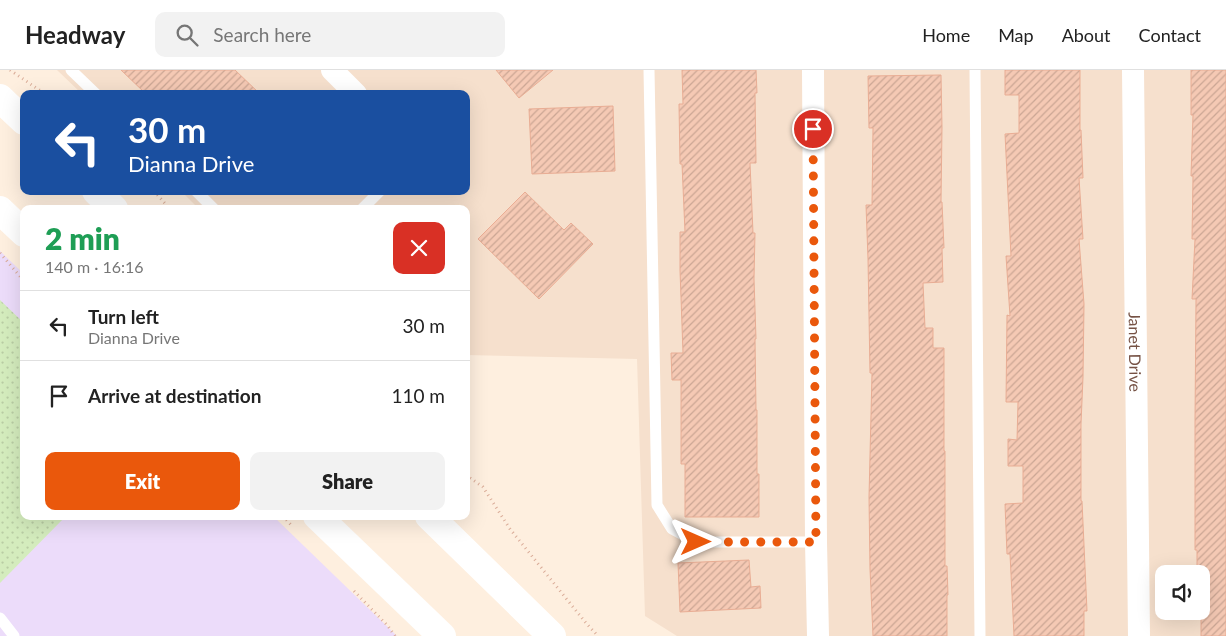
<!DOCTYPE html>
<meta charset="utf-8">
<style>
:root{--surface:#fff;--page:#f2f2f2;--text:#222;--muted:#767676;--line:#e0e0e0;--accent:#ea580c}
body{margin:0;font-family:Lato,sans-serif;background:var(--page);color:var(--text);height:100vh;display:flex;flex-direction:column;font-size:19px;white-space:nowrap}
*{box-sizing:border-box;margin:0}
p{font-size:16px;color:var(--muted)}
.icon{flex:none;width:28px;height:28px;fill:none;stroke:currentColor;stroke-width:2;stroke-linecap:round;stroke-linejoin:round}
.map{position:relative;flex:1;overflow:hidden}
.drawer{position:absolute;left:20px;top:135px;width:450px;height:315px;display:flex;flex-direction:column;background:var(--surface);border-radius:10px;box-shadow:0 5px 20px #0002}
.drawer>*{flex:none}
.hud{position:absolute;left:20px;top:20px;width:450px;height:105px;border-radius:10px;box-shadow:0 5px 20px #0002;background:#1a4fa0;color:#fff;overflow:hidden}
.buttons{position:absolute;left:1155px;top:495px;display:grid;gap:10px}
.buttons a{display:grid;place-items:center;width:55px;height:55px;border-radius:10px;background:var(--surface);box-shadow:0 5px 20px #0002;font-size:25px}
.pin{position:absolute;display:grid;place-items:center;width:42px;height:42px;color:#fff;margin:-21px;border:2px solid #fff;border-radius:50%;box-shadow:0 1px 5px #0007}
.me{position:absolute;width:55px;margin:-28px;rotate:90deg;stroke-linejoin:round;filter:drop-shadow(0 0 4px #0008)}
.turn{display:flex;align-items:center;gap:18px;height:105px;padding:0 25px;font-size:22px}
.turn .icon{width:65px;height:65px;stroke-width:2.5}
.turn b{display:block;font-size:35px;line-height:42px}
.round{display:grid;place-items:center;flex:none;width:52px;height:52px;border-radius:10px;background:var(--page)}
.summary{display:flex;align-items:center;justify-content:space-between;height:85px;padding:0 25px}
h1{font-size:30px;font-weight:800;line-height:38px;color:#1e9e55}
.cta{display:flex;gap:10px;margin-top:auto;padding:10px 25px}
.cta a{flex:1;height:58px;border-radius:10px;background:var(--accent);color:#fff;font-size:20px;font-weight:800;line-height:58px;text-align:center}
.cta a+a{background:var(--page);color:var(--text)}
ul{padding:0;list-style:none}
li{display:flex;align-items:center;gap:15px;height:70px;padding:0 25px;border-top:1px solid var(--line)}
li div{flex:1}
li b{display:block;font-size:19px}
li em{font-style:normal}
header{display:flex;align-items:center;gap:30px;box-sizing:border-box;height:70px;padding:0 25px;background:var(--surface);border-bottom:1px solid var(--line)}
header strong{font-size:24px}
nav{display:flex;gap:28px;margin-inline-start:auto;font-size:18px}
.search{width:350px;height:45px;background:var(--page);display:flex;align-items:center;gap:12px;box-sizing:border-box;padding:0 18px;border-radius:10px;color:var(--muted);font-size:19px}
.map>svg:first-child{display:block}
.residential{fill:#f6e0cd;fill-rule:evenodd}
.education{fill:#ecdcfa}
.grass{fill:url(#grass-dots)}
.building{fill:url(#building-hatch);stroke:#e9ad94}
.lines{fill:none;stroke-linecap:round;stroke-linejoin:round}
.path{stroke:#daac98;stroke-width:3;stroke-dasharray:1 4;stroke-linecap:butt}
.lane{stroke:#fff;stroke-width:11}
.street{stroke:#fff;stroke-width:22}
.secondary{stroke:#fff;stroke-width:28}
.route{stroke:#ea580c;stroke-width:9;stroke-dasharray:0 16.2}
.labels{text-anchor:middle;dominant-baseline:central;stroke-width:4;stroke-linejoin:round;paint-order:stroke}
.street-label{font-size:16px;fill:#765245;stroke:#fff3e7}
</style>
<header>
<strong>Headway</strong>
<div class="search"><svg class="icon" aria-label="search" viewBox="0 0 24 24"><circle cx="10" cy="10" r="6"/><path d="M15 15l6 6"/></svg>Search here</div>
<nav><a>Home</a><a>Map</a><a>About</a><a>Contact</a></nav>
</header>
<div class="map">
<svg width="1226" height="566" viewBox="0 0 1226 566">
<defs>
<pattern id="grass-dots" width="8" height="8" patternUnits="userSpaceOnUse" patternTransform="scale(1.25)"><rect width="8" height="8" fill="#d4ecbd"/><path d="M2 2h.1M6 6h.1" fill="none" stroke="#b9cca4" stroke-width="1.8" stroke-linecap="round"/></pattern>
<pattern id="building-hatch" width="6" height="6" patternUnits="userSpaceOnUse" patternTransform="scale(1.25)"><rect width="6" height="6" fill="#f5c9b4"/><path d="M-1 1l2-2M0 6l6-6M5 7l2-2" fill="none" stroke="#cba694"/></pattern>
</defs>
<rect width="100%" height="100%" fill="#feefdf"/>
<path class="residential" d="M57,0H1226V566H677L645,546L637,289L466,285V139H199L181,121H466V24H82ZM1164,504H1201V541H1164Z"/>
<path class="education" d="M0,181L24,204V446H273L397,566H0Z"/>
<path class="grass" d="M0,230L24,253V446H66L0,513Z"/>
<g class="building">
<path d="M121,0H235L260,24H146Z"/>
<path d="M496,0H553L519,28Z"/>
<path d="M682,0H756L757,23H755L756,93H750L753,163H755L754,209L756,269H755L756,340H757V404H759V447H685V394H681V310H672L671,283H683L680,200V162H685L682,94H680L679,34H683Z"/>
<path d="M1005,0H1080V60H1081L1083,108H1079L1083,169H1079L1084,234L1083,307L1081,354V431H1082L1087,541H1084V566H1014L1010,484H1007L1005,434L1023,433V396H1008V369L1017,370L1018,332H1006L1007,245L1010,246L1006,186H1011L1005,64L1019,63V25H1005Z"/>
<path d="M1191,0H1226V566H1201V504H1197V480H1195V350L1196,229H1192L1195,169H1192L1193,106H1191L1193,45H1191Z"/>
<path d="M941,5L942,57L941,132H942L944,178H942L943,212L923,213L925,258H933V278H944V381H945V496H947L948,525H947V566H873L870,499L869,427L872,303H870L868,189L866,135H872L873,58H869L868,6Z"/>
<path d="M613,36L615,101L532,104L529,39Z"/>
<path d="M525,122L564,160L571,153L593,174L539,229L478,169Z"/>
<path d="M749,490L751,517L760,516L761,538L680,542L678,493Z"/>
</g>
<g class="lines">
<g class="path">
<path d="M10,0L45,24"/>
<path d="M154,121L170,139"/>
<path d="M0,183L24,211"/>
<path d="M466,405L483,417L510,459L586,553L598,566"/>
<path d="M283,446L293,457"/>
<path d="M354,521L388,556L395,566"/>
</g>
<g class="lane">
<path d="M71,0L96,24"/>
<path d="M649,0L657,435L672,459L696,472H816"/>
<path d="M975,0L980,566"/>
<path d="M196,121L214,139"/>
<path d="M362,139L380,121"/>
<path d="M0,548L14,566"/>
</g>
<g class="street">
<path d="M332,0L356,24"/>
<path d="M813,0L816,472L818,566"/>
<path id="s1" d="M1133,0L1139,566"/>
</g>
<g class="secondary">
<path d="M0,28L24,51"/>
<path d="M96,121L114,139"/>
<path d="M0,140L24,163"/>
<path d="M317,446L442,566"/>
<path d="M429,446L552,566"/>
</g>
</g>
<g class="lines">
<path class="route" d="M696,472H816L813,59"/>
</g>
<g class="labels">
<g class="street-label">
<text stroke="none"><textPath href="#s1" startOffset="282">Janet Drive</textPath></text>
</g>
</g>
</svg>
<div class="buttons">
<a><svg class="icon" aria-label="sound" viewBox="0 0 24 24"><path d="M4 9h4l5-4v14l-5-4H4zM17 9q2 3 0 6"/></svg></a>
</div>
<div class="pin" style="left:813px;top:59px;background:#d93025"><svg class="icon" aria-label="arrive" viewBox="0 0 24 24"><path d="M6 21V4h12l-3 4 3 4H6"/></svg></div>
<svg class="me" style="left:696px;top:472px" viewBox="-20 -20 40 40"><path d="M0-17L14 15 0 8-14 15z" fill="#ea580c" stroke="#fff" stroke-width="4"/></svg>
<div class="hud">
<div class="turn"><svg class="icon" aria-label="left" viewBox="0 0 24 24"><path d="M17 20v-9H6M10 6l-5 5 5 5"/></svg><div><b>30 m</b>Dianna Drive</div></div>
</div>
<section class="drawer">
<div class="summary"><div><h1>2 min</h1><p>140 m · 16:16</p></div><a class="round" style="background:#d93025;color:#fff"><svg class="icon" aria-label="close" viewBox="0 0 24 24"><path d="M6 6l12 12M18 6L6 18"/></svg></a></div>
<ul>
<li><svg class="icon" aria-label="left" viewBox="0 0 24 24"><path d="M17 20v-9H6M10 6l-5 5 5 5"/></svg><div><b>Turn left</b><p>Dianna Drive</p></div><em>30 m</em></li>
<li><svg class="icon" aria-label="arrive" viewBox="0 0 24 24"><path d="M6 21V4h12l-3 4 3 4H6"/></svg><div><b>Arrive at destination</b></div><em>110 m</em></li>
</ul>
<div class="cta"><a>Exit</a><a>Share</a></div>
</section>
</div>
